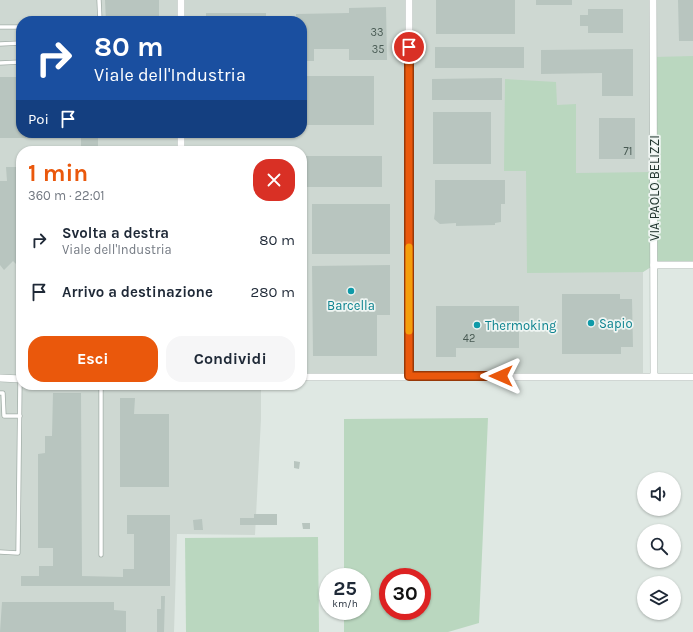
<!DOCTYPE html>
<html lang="it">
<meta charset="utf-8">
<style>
:root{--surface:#fff;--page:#f6f6f7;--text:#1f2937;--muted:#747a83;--accent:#ea580c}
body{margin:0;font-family:Karla,sans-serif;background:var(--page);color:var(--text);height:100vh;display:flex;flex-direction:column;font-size:15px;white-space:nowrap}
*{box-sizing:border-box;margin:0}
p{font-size:13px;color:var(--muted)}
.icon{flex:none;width:22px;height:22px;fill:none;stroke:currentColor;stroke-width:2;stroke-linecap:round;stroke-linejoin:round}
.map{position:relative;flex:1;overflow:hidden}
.drawer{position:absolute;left:16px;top:146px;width:291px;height:244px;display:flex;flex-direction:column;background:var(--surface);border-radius:16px;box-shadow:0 1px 3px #0004}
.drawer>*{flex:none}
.hud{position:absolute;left:16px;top:16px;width:291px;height:122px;border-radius:16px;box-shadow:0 1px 3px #0004;background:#1a4fa0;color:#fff;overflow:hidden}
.fabs{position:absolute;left:637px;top:472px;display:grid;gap:8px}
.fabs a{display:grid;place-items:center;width:44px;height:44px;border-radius:50%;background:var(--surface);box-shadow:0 1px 3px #0004;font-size:20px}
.speed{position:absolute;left:319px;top:568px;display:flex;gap:8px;font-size:20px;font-weight:700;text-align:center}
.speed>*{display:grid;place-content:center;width:52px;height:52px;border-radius:50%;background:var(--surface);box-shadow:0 1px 3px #0004;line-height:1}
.speed small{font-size:10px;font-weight:400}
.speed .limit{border:6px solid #d22;background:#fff;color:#111}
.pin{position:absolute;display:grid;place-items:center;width:34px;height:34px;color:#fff;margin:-17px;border:2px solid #fff;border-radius:50%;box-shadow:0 1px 4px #0007}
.me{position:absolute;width:44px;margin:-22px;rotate:270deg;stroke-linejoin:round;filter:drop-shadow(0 0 3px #0008)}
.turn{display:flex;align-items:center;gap:14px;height:84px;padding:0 12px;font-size:18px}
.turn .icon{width:52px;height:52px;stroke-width:2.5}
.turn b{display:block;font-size:28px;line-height:34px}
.then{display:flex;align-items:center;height:38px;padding:0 12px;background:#0003;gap:8px;font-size:15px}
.round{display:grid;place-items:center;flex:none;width:42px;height:42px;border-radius:16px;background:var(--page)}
.headline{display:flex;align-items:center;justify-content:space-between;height:68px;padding:0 12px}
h1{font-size:24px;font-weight:700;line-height:30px;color:var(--accent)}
.primary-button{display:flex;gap:8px;margin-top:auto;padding:8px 12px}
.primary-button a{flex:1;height:46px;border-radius:16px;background:var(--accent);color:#fff;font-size:16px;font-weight:700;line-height:46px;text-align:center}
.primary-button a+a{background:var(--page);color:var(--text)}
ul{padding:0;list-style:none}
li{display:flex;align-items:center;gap:12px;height:52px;padding:0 12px}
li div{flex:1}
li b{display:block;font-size:15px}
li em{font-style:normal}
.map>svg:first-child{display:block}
.built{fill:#ced8d2;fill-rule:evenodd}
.green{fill:#bad7bf;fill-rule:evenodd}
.building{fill:#b8c5bf}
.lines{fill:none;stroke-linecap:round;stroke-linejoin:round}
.lane-casing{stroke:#a3afa9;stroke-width:5}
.street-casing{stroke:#a3afa9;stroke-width:8}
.lane{stroke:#fff;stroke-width:3.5}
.street{stroke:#fff;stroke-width:7}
.route-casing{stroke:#983908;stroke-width:10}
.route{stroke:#ea580c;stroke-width:7}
.slow{stroke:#f59e0b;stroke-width:7}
.culture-dot{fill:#0f9aa8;stroke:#eff5f2;stroke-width:1.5}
.labels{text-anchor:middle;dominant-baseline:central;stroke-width:3.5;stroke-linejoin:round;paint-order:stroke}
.number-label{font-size:11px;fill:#485a53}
.street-label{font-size:13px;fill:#22362f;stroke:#eff5f2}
.culture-label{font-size:13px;fill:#0d838f;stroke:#eff5f2;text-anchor:start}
</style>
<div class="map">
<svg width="693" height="632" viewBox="0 0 693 632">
<rect width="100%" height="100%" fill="#dfe8e3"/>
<path class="built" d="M0,0H693V265H654L643,272V377H302V151H21V385H261V419L255,535L177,534L174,632H0ZM21,21H302V133H21Z"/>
<g class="green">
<path d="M693,56V265H654L643,272L527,273L526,171H504L505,79L556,82L557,105L576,104V173L653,172L654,57Z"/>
<path d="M488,418L479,623L448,632H344V611H362V577H344V419ZM388,577H422V611H388Z"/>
<path d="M318,537L319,632H186L185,538Z"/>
</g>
<g class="building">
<path d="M105,0H159V21H106Z"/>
<rect x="436" y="0" width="79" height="34"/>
<rect x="536" y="0" width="36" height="5"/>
<path d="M678,0H693V41H679Z"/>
<path d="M386,7L387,60H349V49H314V61H302V21H296V14L349,13V8Z"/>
<path d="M588,9H623V33H588V26H580V15H588Z"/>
<rect x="206" y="13" width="60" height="8"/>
<rect x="435" y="47" width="89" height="21"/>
<path d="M633,49V96H602V73L541,74V50Z"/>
<rect x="302" y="76" width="72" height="49"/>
<path d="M0,77H21V133H66V138H0Z"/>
<path d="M502,78V100H432V79Z"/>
<rect x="433" y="112" width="58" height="52"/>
<rect x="599" y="118" width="36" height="41"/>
<rect x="81" y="133" width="17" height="18"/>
<rect x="302" y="156" width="80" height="31"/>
<path d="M6,167H21V274H16L17,265L13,261L4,270L0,265V181H7Z"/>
<path d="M435,180H505V204H501V222L495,223V225L456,226V223L440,224L434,219L435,212Z"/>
<rect x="312" y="204" width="78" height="50"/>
<path d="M390,265V315H377V356H313L312,266Z"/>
<path d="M562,294H620V299H632L633,347H621V354H562Z"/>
<path d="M436,306H519V348H456V357H436Z"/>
<path d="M53,393H81L82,576L123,577V569H134V534H127V515H170V586H21V576H39V566H53V548H38V454L45,453V436H52Z"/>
<path d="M120,398H135L134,414H169V487H120Z"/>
<path d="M294,461L300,462L299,469L294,468Z"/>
<path d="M254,514H277V525H240V518H254Z"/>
<path d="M202,519L203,530H194L193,520Z"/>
<path d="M302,523H310V529H303Z"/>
<path d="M161,596H165L164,632H157V609H161Z"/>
<path d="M2,602H114V610L126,611V632H0Z"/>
</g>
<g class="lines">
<g class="lane-casing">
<g id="lane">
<path d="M99,0L100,21"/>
<path d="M0,27H21"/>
<path d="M0,44L21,43"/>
<path d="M0,63L21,62"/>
<path d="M0,393H3L4,416H20"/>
<path d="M0,552L18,553L20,379"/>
<path d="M101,555V385"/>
</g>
</g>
<g class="street-casing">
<g id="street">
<path d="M181,0V21"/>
<path d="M409,0V376"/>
<path d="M653,0L654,376"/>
<path d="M181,133V151"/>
<path d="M654,265H693"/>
<path d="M302,377H693"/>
<path d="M0,378L21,379"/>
</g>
</g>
<use href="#lane" class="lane"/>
<use href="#street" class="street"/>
</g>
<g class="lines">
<g class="route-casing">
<path id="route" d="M409,47V376H501"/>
</g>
<use href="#route" class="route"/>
<path class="slow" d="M409,247V331"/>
</g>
<g class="culture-dot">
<circle cx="351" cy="291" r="4"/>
<circle cx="591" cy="323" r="4"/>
<circle cx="477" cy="325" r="4"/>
</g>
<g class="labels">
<g class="number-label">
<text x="377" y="32">33</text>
<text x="378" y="49">35</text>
<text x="628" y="151">71</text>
<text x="469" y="338">42</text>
</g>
<g class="street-label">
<text transform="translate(654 188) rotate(-90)">VIA PAOLO BELIZZI</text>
</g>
<g class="culture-label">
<text x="351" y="305" text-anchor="middle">Barcella</text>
<text x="599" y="323">Sapio</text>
<text x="485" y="325">Thermoking</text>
</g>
</g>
</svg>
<div class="fabs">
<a><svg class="icon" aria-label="sound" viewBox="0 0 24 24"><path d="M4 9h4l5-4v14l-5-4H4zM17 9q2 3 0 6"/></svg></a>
<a><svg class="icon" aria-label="search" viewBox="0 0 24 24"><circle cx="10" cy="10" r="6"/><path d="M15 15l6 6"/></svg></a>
<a><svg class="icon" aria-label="layers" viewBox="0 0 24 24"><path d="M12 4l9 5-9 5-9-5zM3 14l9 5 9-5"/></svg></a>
</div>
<div class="speed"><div>25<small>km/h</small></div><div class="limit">30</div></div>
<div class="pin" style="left:409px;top:47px;background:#d93025"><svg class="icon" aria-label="arrive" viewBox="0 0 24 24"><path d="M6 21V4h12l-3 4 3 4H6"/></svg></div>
<svg class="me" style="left:501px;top:376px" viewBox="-20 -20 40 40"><path d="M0-17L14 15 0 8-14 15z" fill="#ea580c" stroke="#fff" stroke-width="4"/></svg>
<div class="hud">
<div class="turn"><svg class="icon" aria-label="right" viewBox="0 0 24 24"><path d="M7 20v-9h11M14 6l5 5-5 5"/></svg><div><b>80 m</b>Viale dell'Industria</div></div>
<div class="then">Poi<svg class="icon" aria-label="arrive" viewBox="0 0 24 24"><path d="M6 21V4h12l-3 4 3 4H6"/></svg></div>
</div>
<section class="drawer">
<div class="headline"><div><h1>1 min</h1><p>360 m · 22:01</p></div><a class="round" style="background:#d93025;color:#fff"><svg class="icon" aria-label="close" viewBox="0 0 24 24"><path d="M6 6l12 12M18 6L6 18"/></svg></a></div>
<ul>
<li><svg class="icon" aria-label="right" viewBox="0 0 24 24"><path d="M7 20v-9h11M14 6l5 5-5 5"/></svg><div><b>Svolta a destra</b><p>Viale dell'Industria</p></div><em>80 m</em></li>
<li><svg class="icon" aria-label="arrive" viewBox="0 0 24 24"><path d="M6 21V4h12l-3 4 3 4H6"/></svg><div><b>Arrivo a destinazione</b></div><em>280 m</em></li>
</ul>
<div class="primary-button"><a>Esci</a><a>Condividi</a></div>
</section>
</div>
